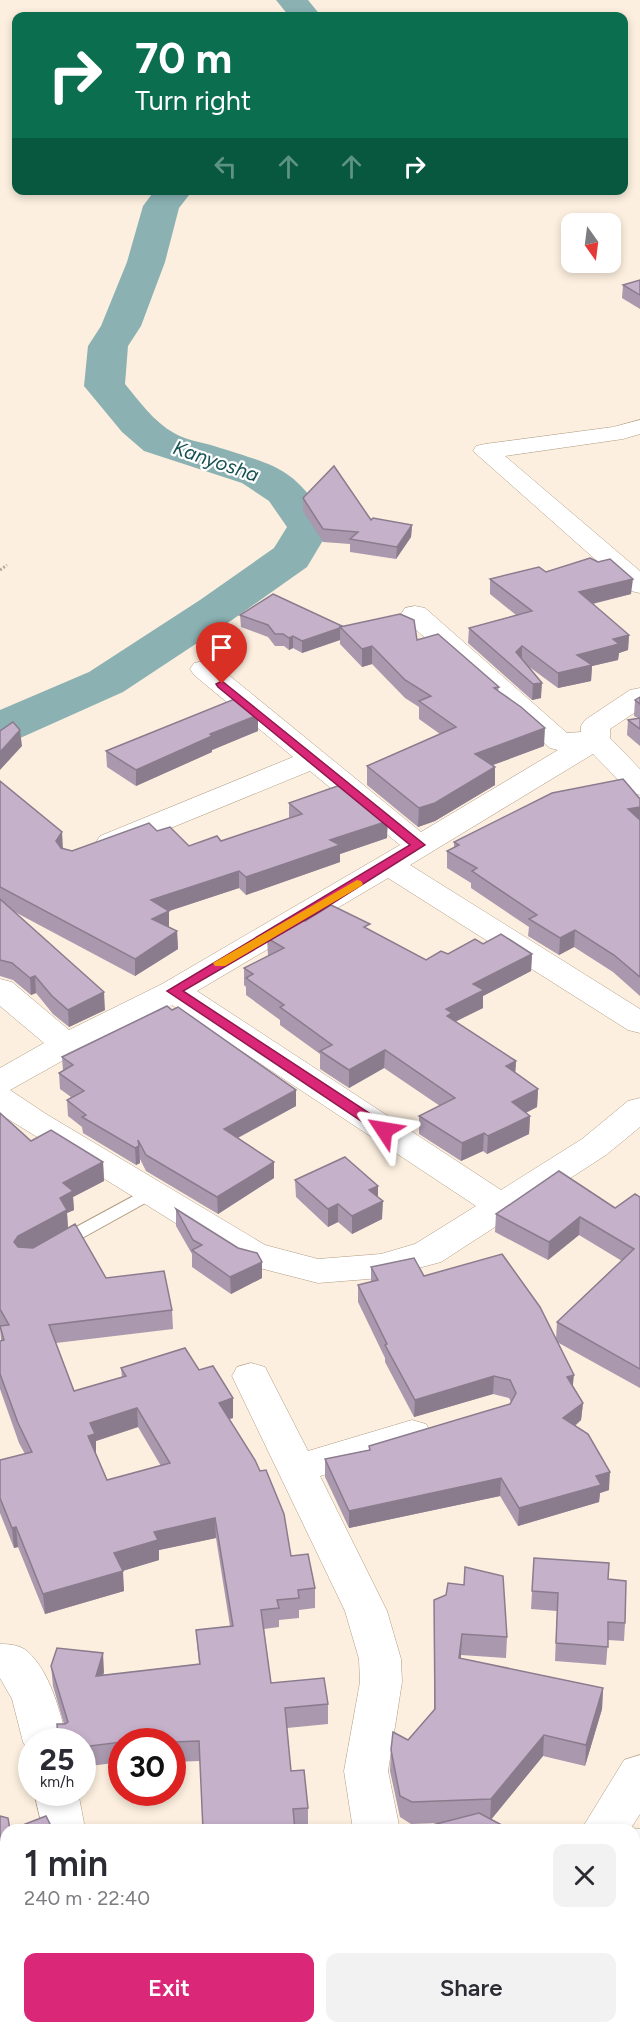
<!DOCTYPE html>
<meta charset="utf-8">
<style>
:root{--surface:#fff;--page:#f2f2f3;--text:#2b2b33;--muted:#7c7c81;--accent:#db2777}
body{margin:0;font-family:Figtree,sans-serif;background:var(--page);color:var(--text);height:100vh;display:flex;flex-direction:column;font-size:22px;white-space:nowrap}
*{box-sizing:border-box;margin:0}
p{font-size:20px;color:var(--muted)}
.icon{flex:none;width:33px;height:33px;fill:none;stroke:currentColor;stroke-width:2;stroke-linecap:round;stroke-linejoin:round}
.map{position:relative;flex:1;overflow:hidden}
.details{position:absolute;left:0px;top:1824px;width:640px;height:210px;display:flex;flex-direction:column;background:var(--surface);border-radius:18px 18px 0 0;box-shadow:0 3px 9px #0003}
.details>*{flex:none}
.top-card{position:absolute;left:12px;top:12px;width:616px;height:183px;border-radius:12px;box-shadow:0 3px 9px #0003;background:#0b6e4f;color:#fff;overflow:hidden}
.needle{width:39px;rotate:166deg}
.fabs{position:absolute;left:561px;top:213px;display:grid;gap:12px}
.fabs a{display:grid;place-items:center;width:60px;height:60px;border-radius:12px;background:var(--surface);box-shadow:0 3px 9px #0003;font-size:30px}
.speed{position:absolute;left:18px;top:1728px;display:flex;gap:12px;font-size:30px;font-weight:700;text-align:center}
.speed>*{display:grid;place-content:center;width:78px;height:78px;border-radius:50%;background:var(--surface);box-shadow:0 3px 9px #0003;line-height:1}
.speed small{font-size:15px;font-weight:400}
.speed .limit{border:9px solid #d22;background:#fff;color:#111}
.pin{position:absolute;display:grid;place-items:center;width:51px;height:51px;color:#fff;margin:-62px -26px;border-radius:50% 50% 50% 0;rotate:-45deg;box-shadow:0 0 6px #0007}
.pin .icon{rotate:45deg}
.me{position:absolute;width:66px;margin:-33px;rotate:303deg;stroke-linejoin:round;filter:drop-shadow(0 0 4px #0008)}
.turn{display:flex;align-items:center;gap:21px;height:126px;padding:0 24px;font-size:27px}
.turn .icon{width:78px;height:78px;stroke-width:2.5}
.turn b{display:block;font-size:42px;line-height:51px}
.lanes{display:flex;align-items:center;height:57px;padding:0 24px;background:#0003;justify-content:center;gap:30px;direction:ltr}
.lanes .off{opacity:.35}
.round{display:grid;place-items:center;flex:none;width:63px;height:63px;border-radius:12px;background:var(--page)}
.summary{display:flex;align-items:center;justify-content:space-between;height:102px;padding:0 24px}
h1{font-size:36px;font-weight:600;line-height:45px}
.action{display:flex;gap:12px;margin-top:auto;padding:12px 24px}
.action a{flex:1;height:69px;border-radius:12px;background:var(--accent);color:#fff;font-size:24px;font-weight:600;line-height:69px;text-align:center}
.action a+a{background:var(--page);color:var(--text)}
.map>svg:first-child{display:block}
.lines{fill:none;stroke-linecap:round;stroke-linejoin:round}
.river{fill:#8bb1b3;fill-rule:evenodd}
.service-casing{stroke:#b09c83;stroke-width:2}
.minor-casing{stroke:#b09c83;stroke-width:1}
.path{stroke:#b4a89b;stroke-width:3;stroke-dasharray:2 2;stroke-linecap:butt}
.service{fill:#fff;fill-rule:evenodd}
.minor{fill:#fff;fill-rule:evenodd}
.wall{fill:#a998ae;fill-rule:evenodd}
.shaded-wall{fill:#8a7c8d}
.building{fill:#c5b1ca;stroke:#8a7c8d;stroke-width:1.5;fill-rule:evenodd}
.route{fill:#db2777;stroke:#8e194d;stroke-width:1.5}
.slow{fill:#f59e0b}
.labels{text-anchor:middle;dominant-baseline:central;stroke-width:4.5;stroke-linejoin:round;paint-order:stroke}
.far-water-label{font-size:20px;font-style:italic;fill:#185153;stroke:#fff}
</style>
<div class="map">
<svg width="640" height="2034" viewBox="0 0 640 2034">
<rect width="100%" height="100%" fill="#fcefdf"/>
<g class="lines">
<g class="river">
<path d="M276,0H308L321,16H289Z"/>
<path d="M155,190H193L179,208L165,262L141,326L128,346L125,384C139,401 154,422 174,433C186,440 201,442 214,446C279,467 293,465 331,527L307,567L232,620L123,692L18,739L0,743V710L89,672L200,600L274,548L287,527L269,501L242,483L144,451L122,432L84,386L88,346L101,326L127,262L143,206Z"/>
</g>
<g class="service-casing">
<path id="service" d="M152,1186L158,1188L161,1192L158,1196L66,1247H54L51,1243L54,1239Z"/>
</g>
<g class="minor-casing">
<g id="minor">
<path d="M640,420V434L623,439L505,456L640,571V593L631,591L473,451L476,446L485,444L613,427Z"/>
<path d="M415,606L425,608L567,733L581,732V726L585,720L630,690L640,688V709L610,729V738L640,769V795L630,792L593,754L410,865L640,1009V1033L628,1030L388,878L197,991L501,1190L582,1139L628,1101L640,1098V1127L606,1155L441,1262L381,1278L318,1283L240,1263L0,1114V1068L44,1043L0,1006V979L12,982L69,1030L162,984L400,845L310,771L122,848L111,851L100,848L96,842L100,836L293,757L194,675L190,669L194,663L204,661L214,663L421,832L558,750L550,748L405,620L401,614L405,608ZM172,1005L476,1206L415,1244L381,1254L318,1259L265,1245L46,1114L10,1090L78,1052Z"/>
<path d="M251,1363L265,1367L308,1451L412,1420L426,1424L432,1434L426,1444L320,1476L387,1611L401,1659L402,1682L388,1771L400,1830H354L352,1823L344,1771L360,1682L359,1659L345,1611L232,1376L237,1367Z"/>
<path d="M0,1644C9,1644 20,1645 27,1651C50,1671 61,1713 67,1742H32V1755L30,1754L23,1742L12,1699L0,1678Z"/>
<path d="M640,1755V1814L631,1828L640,1829V1880L634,1878V1830H581L624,1760Z"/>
<path d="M34,1792H78L84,1823L81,1830H43Z"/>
<path d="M396,2028H448L445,2034H393Z"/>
</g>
</g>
<path class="path" d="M0,570L7,565"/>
<use href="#service" class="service"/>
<use href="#minor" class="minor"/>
</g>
<g class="wall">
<path d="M640,280V309L622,298L623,285Z"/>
<path d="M303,498L371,520L412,525L411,537L396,559L350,552V544L323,542L303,511Z"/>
<path d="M546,572L631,594L593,604L629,635L628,650L619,653L618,660L592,666L591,681L558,688L528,666L541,698L532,700L468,643L469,628L516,615L490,594V579Z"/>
<path d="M240,615L342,626L417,640L499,687L498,691L544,746L493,765L495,767V785L435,821L418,827L367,785V766L440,734L419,719V707L405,698L372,664L362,667L340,644V640L302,653L293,648L289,650L284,646H275L268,637L241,627Z"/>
<path d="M640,697V746L627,735L628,720L638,718L634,716L635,700Z"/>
<path d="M258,731L212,750V752L136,786L107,767L106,751Z"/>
<path d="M0,781L63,849L72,851L157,831L189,846L221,841L289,818V803L387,838L340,854V862L246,895L239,888L169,911V927L177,931L178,949L135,976L13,911L105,1010L69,1027L53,1014L36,993L31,995L13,980L0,976Z"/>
<path d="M640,799V996L613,972L574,947L559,955L528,936L529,927L471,888V883L447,868V851L454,848V842Z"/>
<path d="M305,921L370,930L426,960L448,954L483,944L532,954L531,971L483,996V1008L455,1022L516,1061L515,1072L538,1089L537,1107L526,1113L530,1116L529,1134L487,1154L483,1151L461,1161L419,1134V1116L440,1106L384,1068L349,1088L320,1069V1054L280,1025V1020L246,995V987L244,985V968L268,956L267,938Z"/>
<path d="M62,1057L296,1090V1106L238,1138L274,1162V1178L218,1214L146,1171L140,1159V1163L136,1165L83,1133L82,1127L68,1116L67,1100L71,1097L60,1089L59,1073L63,1071Z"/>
<path d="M0,1113L31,1141L103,1162L104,1181L73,1197L74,1210L67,1213L68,1228L106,1278L172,1310L173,1329L56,1343L74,1391L122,1377L121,1368L199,1370L233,1398V1418L229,1419L291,1556L315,1588V1608L299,1610V1618L279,1620V1627L264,1629L271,1683L328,1704V1724L287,1728L291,1771L308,1808V1828L203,1830L200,1761L172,1762V1742H122V1762L82,1767V1742L64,1724L53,1686L51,1666L104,1672L103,1675L199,1664L196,1630L230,1626L216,1538L159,1550V1560L122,1571L124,1591L45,1614L18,1547L14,1548L0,1513V1460L25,1454L19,1443L0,1389V1341H1L0,1326ZM138,1427L161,1466L107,1480L96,1453V1441Z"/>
<path d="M295,1180L382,1219L352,1234L338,1222L328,1227L296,1197Z"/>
<path d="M640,1197V1388L557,1342L573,1386L583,1403L581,1420L575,1426L609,1490L600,1493L599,1502L518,1526L500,1496L349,1528L325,1477V1459L369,1450V1446L510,1404L511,1402L509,1398L493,1394L414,1417L385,1362V1358L358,1302V1285L371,1282V1267L424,1276L556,1339L557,1322L622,1261L579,1235L548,1260L495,1232L496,1214L615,1208Z"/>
<path d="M176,1209L262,1278L231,1294L192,1267V1254L176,1226Z"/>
<path d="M534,1558L608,1579L625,1623L624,1641L608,1640L606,1665L555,1661L557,1611L531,1609Z"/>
<path d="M434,1600L507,1637L506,1658L461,1655V1659L603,1688L602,1709L585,1766L543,1756L491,1819L511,1830H436V1824L439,1823L411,1824L400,1817L390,1771L391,1750L408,1740L434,1711Z"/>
<path d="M0,1816L10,1830H6V2001L0,1983Z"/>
<path d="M15,2028H274L263,2034H17Z"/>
<path d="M279,2028H341V2034H286Z"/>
</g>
<g class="shaded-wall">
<path d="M412,525L411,537L396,559L397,547Z"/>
<path d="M633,579L631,594L578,607L579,592Z"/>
<path d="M340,628V640L302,653V641Z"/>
<path d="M629,635L628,650L619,653L618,660L592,666L591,681L558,688V673L577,655L613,639Z"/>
<path d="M293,636V648L289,650V638Z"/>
<path d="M372,646V664L362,667V649Z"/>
<path d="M522,646V661L516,652Z"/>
<path d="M542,683L541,698L532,700L533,684Z"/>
<path d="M258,715V731L212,750V752L136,786V770L210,734Z"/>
<path d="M545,728L544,746L474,772L475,754Z"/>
<path d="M20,730L22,746L0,770V752Z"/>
<path d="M495,767V785L435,821L418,827L419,808Z"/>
<path d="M640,807V823L628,809Z"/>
<path d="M388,821L387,838L340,854V862L246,895V877L330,840Z"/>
<path d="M62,832L63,849L57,858L56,841Z"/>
<path d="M239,871V888L169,911V928L153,936L151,900Z"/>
<path d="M575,930L574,947L559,955L560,938Z"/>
<path d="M177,931L178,949L135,976V959Z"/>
<path d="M532,954L531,971L483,996V1008L452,1023L446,1034V1009L473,984Z"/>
<path d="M35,976L36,993L31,995L30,978Z"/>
<path d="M104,992L105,1010L69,1027L68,1010Z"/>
<path d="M385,1050L384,1068L349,1088V1070Z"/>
<path d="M516,1061L515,1078L506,1066Z"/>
<path d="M538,1089L537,1107L511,1120L512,1102Z"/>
<path d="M296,1090V1106L224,1145V1129Z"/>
<path d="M530,1116L529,1134L487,1154L488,1136Z"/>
<path d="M484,1133L483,1151L461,1161L462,1143Z"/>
<path d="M139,1146L140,1163L136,1165L135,1148Z"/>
<path d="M103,1162L104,1181L73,1197L74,1210L67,1213L68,1229L16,1261L14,1242L18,1236L60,1198L63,1183Z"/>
<path d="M274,1162V1178L218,1214L217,1197Z"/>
<path d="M378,1186V1203L369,1190Z"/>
<path d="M383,1201L382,1219L352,1234V1216Z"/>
<path d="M338,1204V1222L328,1227V1209Z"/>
<path d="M580,1217L579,1235L548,1260L549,1242Z"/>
<path d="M262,1262V1278L231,1294L230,1277Z"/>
<path d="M574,1375L572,1393L567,1377Z"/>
<path d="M494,1376L493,1394L414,1417L415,1400Z"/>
<path d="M233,1398V1418L219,1422V1403Z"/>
<path d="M583,1403L581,1420L562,1436L563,1418Z"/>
<path d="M137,1408L138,1427L96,1441V1453L89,1455L88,1436L90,1423Z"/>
<path d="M610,1472L609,1490L600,1493L599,1502L518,1526L519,1508L596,1476Z"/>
<path d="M501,1478L500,1496L349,1528V1511Z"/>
<path d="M215,1518L216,1538L159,1550V1560L116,1573L114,1553L154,1532Z"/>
<path d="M16,1527L18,1547L14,1548L12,1528Z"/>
<path d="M123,1571L124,1591L45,1614L43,1594Z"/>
<path d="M462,1634L461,1655L458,1680L459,1658Z"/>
<path d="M103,1653L104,1672L97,1695L96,1676Z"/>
<path d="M603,1688L602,1709L585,1766L586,1745Z"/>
<path d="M544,1735L543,1756L490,1821L491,1799Z"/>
<path d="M237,2028H274L263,2034H225Z"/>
<path d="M328,2028H341V2034H320Z"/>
<path d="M41,2030V2034H29Z"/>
</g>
<g class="building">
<path d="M640,280V295L623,285Z"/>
<path d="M334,466L371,520L373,518L412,525L397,547L350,539L358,532L323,529L303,498Z"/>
<path d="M590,558L598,562L610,559L633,579L579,592L629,635L613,639L619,644L577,655L592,665L558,673L522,646L516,652L542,683L533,684L469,628L532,611L490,579L539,567L546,572Z"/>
<path d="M273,594L342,626L340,627V628L302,641L293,636L289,638L283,634H275L268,625L240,615Z"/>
<path d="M400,614L414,620L417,640L438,634L499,687L494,688L521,707L545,728L475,754L495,767L435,803L419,808L367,766L456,727L419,701L431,696L405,680L372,646L362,649L340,627Z"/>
<path d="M640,697V704L635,700Z"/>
<path d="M237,698L258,715L210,734L212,736L136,770L106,751Z"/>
<path d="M640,718V729L628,720Z"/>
<path d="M13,722L20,730L0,752V731Z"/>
<path d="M623,779L640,799V807L628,809L640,820V977L614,955L575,930L560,938L529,919L537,915L472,871L477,868L447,851L459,845L454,842L552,793Z"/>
<path d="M0,781L62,832L56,841L61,848L72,851L149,823L157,831L170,827L189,846L217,836L221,841L302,814L289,803L343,784L388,821L330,840L340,845L246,877L239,871L151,900L169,911L152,919L177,931L135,959L0,887Z"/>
<path d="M0,899L104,992L68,1010L52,996L35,976L30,978L12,963L0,960Z"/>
<path d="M331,905L370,924L364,927L426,960L441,951L448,954L475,939L483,944L501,934L532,954L473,984L484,990L446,1009L452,1013L447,1016L516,1061L506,1066L538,1089L512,1102L530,1116L488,1136L484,1133L462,1143L419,1116L455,1098L385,1050L349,1070L320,1051L332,1045L280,1007L284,1005L246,978L253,974L244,968L284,948L267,938L302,919L305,921Z"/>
<path d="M167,1006L172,1010L178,1007L296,1090L224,1129L274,1162L217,1197L146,1155L138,1140L139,1146L135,1148L82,1117L86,1115L67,1100L84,1091L59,1073L73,1065L62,1057Z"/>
<path d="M0,1113L31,1141L51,1130L103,1162L63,1183L73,1191L60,1198L67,1210L18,1236L14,1242L18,1247L33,1248L75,1224L106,1278L164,1271L172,1310L49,1325L74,1391L126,1376L121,1368L185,1348L199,1370L213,1366L233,1398L219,1403L255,1460L260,1471L266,1470L284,1514L291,1556L308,1554L315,1588L298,1590L299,1598L277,1600L279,1608L261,1610L271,1683L324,1678L328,1704L285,1708L291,1771L304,1770L308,1808L293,1809L295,1830H201H203L199,1741L172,1742H157V1738L122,1742L82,1747V1742H58L57,1724H65L68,1722L51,1666L57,1648L103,1653L96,1676L200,1664L196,1630L233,1626L215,1518L154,1532L158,1540L114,1553L123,1571L43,1594L16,1527L12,1528L0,1498V1460L32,1452L18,1423L0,1374V1341L4,1340L0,1326L9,1325L0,1309ZM137,1408L170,1463L107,1480L88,1436L95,1434L90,1423Z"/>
<path d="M345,1157L378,1186L369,1190L383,1201L352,1216L338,1204L328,1209L295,1180Z"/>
<path d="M559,1171L615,1208L635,1194L640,1197V1369L557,1322L634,1249L580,1217L549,1242L496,1214Z"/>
<path d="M176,1209L238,1248L257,1253L262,1262L230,1277L192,1250L202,1245L193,1240Z"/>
<path d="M502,1254L540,1307L574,1375L567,1377L583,1403L563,1418L588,1434L610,1472L596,1476L601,1485L519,1508L501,1478L349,1511L325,1459L370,1450L369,1446L510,1404L516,1393L510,1380L494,1376L415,1400L385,1345L387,1344L358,1285L378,1280L371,1267L414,1258L424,1276Z"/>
<path d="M534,1558L609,1563L608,1579L626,1581L625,1623L608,1622V1647L556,1643L558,1593L532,1591Z"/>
<path d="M465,1567L503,1576L507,1637L462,1634L459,1658L603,1688L586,1745L544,1735L491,1799L412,1802L400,1796L391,1750L393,1732L408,1740L435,1709L434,1600L446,1595L448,1583L464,1585Z"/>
<path d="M479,1813L511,1830H448L436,1824Z"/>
<path d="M0,1816L8,1818L10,1830L46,1816L53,1830H6V1988L0,1970Z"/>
<path d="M19,2028H237L225,2034H43L41,2030L29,2034H21Z"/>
<path d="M300,2028H328L320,2034H307Z"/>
</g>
<path class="route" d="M222,681L425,845L317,913L183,991L389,1126L391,1130L389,1133H379L167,991L410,845L218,687L216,684Z"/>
<path class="slow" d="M357,880L361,881L363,884L361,886L225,966H215L213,963Z"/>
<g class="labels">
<g class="far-water-label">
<text transform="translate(216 461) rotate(19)">Kanyosha</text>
</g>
</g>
</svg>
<div class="fabs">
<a><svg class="needle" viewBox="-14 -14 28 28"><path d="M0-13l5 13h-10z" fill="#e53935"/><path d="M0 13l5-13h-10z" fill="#7c7c81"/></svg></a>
</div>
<div class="speed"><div>25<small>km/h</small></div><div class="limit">30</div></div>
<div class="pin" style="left:222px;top:684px;background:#d93025"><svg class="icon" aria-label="arrive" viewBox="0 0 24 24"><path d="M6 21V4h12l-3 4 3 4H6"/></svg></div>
<svg class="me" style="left:384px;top:1130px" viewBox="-20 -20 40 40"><path d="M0-17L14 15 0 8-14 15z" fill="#db2777" stroke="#fff" stroke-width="4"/></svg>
<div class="top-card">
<div class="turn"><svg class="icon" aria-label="right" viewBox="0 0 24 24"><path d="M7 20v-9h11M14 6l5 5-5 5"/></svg><div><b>70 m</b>Turn right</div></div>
<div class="lanes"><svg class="icon off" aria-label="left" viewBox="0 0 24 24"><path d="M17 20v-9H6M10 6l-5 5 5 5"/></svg><svg class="icon off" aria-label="ahead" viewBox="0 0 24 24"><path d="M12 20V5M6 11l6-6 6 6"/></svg><svg class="icon off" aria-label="ahead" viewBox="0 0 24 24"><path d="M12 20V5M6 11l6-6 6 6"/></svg><svg class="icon" aria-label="right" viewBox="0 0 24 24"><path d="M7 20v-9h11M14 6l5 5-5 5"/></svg></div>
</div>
<section class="details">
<div class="summary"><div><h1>1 min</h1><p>240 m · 22:40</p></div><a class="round"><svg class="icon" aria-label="close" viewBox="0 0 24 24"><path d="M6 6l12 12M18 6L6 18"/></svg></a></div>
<div class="action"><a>Exit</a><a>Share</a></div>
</section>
</div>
